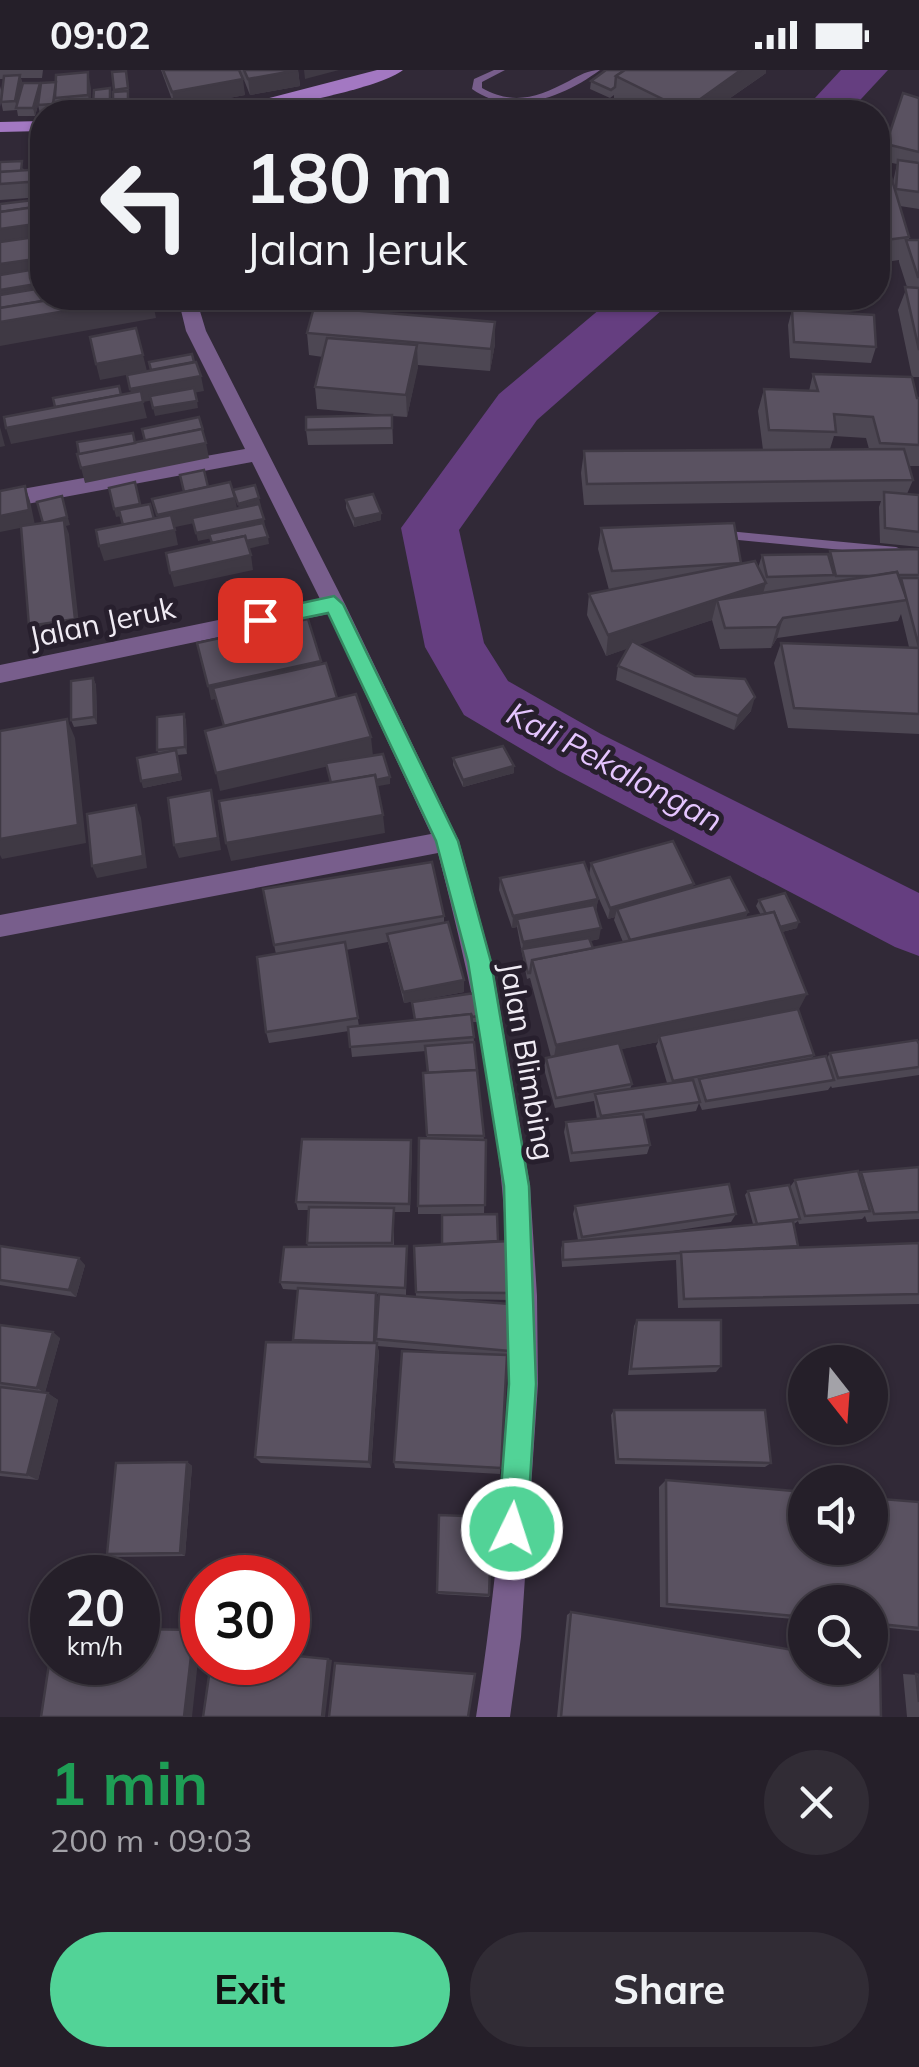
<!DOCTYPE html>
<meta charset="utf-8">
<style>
:root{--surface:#251f29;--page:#312c35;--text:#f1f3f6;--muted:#a3a2a8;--line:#423d46;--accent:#52d397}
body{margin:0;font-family:Mulish,sans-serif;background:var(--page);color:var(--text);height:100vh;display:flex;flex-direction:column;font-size:38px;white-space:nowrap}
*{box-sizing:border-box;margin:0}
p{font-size:32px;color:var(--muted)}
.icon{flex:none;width:55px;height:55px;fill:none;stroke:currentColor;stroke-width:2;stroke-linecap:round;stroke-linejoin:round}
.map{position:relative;height:1647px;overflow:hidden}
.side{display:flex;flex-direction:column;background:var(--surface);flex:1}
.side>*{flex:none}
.banner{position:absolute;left:30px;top:30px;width:860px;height:210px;border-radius:40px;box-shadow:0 2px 8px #0004,0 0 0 2px var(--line);background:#251f29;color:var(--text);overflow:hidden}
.needle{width:65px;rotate:163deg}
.controls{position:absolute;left:788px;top:1275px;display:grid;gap:20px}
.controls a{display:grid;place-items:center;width:100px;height:100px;border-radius:50%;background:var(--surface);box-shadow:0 2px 8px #0004,0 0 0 2px var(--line);font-size:50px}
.speed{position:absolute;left:30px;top:1485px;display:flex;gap:20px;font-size:50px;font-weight:700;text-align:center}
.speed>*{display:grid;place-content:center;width:130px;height:130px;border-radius:50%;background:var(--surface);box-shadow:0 2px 8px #0004,0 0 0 2px var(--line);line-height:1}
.speed small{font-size:25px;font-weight:400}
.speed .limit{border:15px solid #d22;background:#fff;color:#111}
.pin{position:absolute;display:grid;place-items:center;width:85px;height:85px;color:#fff;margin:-42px;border-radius:20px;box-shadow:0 5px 15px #0006}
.me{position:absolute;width:110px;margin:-55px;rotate:4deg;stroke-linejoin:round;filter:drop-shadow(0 0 8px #0008)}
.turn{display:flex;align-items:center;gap:35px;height:210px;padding:0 50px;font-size:45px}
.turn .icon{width:130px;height:130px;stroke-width:2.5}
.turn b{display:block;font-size:70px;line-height:85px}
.round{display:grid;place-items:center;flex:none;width:105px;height:105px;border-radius:52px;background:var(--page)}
.overview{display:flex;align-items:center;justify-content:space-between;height:170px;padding:0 50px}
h1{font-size:60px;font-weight:700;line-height:75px;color:#1e9e55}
.action{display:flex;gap:20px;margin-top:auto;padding:20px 50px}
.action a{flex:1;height:115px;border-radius:60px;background:var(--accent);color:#111;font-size:40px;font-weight:700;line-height:115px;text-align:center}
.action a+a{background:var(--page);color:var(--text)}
.status{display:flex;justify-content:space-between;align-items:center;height:70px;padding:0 50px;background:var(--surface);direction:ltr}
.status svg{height:28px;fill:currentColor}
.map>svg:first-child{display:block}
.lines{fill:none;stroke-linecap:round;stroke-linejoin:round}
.river{fill:#653e80;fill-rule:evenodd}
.service{fill:#785e8c;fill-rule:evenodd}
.minor{fill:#785e8c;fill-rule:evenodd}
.secondary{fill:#a378c2;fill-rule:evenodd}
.wall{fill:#4d4753;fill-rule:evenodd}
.shaded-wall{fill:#3f3944}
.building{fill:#5a5261;stroke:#3f3944;stroke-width:2.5}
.route{fill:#52d397;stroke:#358962;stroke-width:2.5}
.labels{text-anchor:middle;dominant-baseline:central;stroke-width:10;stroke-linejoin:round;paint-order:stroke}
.street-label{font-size:30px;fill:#f0ebf4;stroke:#271f2d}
.water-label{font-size:32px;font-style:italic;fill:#e5c5ff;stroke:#271f2d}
</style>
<div class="status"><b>09:02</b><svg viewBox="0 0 49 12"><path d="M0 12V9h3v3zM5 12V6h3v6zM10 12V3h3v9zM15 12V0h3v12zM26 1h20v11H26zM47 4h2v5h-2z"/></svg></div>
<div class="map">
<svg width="919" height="1647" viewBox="0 0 919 1647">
<rect width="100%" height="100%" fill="#312937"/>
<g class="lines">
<g class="river">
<path d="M841,0H888L849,42H802Z"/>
<path d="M613,228H669L662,240L537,350L459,460L484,573L508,611L601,664L919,823V886L895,877L557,700L464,645L425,577L401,458L499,324Z"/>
</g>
<g class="service">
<path d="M494,0H505L482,12V18C514,36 538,27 569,11C580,5 588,0 600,0C565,26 512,48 472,19L474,9Z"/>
<path d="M718,460L896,477L919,487V496L894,485L718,468L712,464Z"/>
</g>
<path class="minor" d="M178,228H196L206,261L345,534L459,771L492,893L530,1116L537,1226L538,1314L521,1567L510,1647H476C503,1474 518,1293 502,1118C492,1005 466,892 438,783L0,867V845L431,764L328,544L0,613V595L320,529L252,392L0,439V423L245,379L186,261Z"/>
<g class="secondary">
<path d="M377,0H403C376,21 251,44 215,42Z"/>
<path d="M42,51V61L0,62V52Z"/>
</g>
</g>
<g class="wall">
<path d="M0,0H43L42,8H21L22,13L91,18V41L59,42L56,32L55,42L40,43L38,35L35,46H18L17,40L3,41L1,31L0,37V16L2,23L4,9H0Z"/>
<path d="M161,0H239L245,25L175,38Z"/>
<path d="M240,0H298L300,16L250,25Z"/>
<path d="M606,0L766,3L710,42H641L614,29V25L610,28L590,19L591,11Z"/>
<path d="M112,2L128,9L130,42H115Z"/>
<path d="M110,18L112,40L95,42L93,33Z"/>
<path d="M919,28V139L900,136L909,167V170H919V307H912L898,240L907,217L899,192V190L878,193V89L881,90L886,74ZM887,92L897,94L893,112Z"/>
<path d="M0,92L24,99V100L42,99V127L0,130Z"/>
<path d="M792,240L876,277L871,293L790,288L788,255Z"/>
<path d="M307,263L495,274L490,301L418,295L407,347L392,346L393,374L308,375L306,360L386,345L317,339L315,317L323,287L309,285Z"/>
<path d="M813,304L919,328V396H909L913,410L907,424L919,425V477L880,473L879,437L881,431L584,435L581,403L584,381L763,380L758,341L764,319L809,321ZM834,366L866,368L869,379H830Z"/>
<path d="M346,430L381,450L354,457L346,438Z"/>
<path d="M734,453L741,494L758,498L762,485L829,486L830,481L919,479V664L788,658L774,593L781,573L909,577L901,544L898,551L777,568L771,578L720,579L712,550L638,574L751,641L734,660L616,610L618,596L628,578L606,586L587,545L589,524L609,520L598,479L601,458Z"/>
<path d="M93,608L96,615L97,654L74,657L71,650Z"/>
<path d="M184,644L186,651L187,684L177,685L182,710L143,718L159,684L157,680Z"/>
<path d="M453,688L514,696V703L463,717L453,695Z"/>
<path d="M591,793L693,817L748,842L745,848L761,845L756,836L759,830L797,858L782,862L799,940L814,985L812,988H827L830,983L919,974V1005L832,1018L831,1016L828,1020L702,1040L699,1033L696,1041L644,1049L650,1075L647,1084L570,1092L564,1062L566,1052L597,1049L594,1031L555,1038L544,999L546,988L551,987L530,908L527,909L517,857L512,858L499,820L500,808L589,805ZM589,806L608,849L615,847L614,850L623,872L593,878L590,871L599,869L596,841L598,829ZM658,972L656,976L667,1013L630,1019L632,1014L621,979Z"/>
<path d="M444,846V853L464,922L404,933L388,872L346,880L359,956L478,946V952H472L484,1070H486L484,1144H418V1136L427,1068L423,1003H427L426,981L352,987L349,961L269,973L266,962L276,884L274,875Z"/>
<path d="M412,1079L410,1142H394V1176H407L406,1225L377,1224L378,1230L416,1227L414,1176L498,1172L512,1223L511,1230L452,1229L510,1281L509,1287H506L500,1404L395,1398L394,1392L475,1284L377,1276L379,1282L371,1398L261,1393L255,1387L293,1272L298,1220L283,1219L280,1212L308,1177L307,1173L309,1140H298L296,1132Z"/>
<path d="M919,1097V1149L867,1152L865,1146L862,1149L799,1154L798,1151L794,1154L798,1176L797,1177L919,1173V1234L678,1238L676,1190L562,1197L561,1179L563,1172L578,1170L573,1144L575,1136L736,1144L731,1152L660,1163L753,1154L745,1125L748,1121L790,1117L795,1110L859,1105L861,1102Z"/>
<path d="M0,1176L85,1195L76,1227L0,1215Z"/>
<path d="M637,1250L721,1296L716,1302L628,1305L634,1256Z"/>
<path d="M0,1255L60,1268L45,1322L58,1330L38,1410L0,1406Z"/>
<path d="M614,1340L771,1393L765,1397L615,1394L611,1345Z"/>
<path d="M187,1392L192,1396L185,1486L114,1487L107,1484Z"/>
<path d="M666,1410L919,1432V1561L870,1556V1532H805V1550L660,1537L659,1417Z"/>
<path d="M439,1445L489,1525V1527L438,1524Z"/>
<path d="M571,1542L881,1647H557L567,1545Z"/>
<path d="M903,1604L919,1605V1647H907Z"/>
</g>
<g class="shaded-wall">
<path d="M298,0L300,16L250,25L248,9Z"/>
<path d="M304,0H339L305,9Z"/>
<path d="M741,0H766V3L710,42H684L685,40Z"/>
<path d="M88,2L91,18V41L88,25Z"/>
<path d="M20,5L22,13L18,40L15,31Z"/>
<path d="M243,9L245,25L175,38L172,22Z"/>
<path d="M40,13L42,21L35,46L33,38Z"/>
<path d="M42,153V177L0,182V159Z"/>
<path d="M42,188V212L0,218V194Z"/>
<path d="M42,213V228L0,237V220Z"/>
<path d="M143,228H152L156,248L0,276V242Z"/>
<path d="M495,252V274L490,301L491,279Z"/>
<path d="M417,275L418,298L407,347L406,325Z"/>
<path d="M143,285L147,301L100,310L96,294Z"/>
<path d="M201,306L204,321L143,332L147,348L11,374L6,358L134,334L130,319Z"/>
<path d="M197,331L198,338L155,346L153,338Z"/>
<path d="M0,357L5,376L0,377Z"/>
<path d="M206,373L209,388L85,413L81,398Z"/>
<path d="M25,416L30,431L35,455L0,462V446Z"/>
<path d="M62,426L70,455L66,456L69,464L80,563L35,570L29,556Z"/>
<path d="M235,428L238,444L161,460L157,445Z"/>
<path d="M259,428L261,436L239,442L238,434Z"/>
<path d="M140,434L143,442L116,447L114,439Z"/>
<path d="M381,443V450L354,457V449Z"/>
<path d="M264,449L265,457L198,471L196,463Z"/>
<path d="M175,460L178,475L104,491L99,476Z"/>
<path d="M268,467L269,474L215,486L213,478Z"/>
<path d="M251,485L253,500L174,517L170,503Z"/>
<path d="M766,513L760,534L717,530L712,550L606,586L608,565Z"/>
<path d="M783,548L777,568L771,578L777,557Z"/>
<path d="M321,591L323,605L211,630L208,616Z"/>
<path d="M93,608L96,615L97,654L94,647Z"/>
<path d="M755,627L751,641L734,660L738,646Z"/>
<path d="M184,644L186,651L187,684L185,677Z"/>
<path d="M67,649L75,668L86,773L2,789L0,785V769Z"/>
<path d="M371,667L373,686L220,721L216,703Z"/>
<path d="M176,680L182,710L143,718L141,711Z"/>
<path d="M514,696V703L463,717V710Z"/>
<path d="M390,707V714L333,724L332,717Z"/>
<path d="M211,720L214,733L221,780L179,788L174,775Z"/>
<path d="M136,735L141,748L147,798L97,808L92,796Z"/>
<path d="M383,745L385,763L231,791L226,773Z"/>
<path d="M694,814L690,826L617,839L615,847L608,849L610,838Z"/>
<path d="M598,829L596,841L517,849V857L512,858L513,846Z"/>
<path d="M748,842L743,854L630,871Z"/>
<path d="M799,852L797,858L770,865L773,859Z"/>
<path d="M601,858L599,869L522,884L523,872Z"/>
<path d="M464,910V922L404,933L403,922Z"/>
<path d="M807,924L797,943L659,966L658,972L553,993L556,975Z"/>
<path d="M79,1188L85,1195L76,1227L69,1220Z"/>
<path d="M376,1223L378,1230L375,1279L374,1273Z"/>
<path d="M53,1262L60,1268L45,1323L37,1318Z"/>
<path d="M377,1273L379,1282L371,1398L369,1392Z"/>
<path d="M48,1323L58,1330L38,1410L27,1405Z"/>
<path d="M187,1392L192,1396L185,1486L180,1483Z"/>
<path d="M194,1560L201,1562L192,1647H184Z"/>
<path d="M328,1589L332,1590L325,1647H322Z"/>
</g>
<g class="building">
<path d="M163,0H239L243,9L172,22Z"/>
<path d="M244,0H298L248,9Z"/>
<path d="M606,0H625L616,6L615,17L611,20L591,11Z"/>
<path d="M625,0H741L685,40L616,6Z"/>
<path d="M126,1L128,18L114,20L112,2Z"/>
<path d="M88,2V25L55,28L56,5Z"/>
<path d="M20,5L15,31L1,32L4,6Z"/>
<path d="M56,12L53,34L38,35L41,13Z"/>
<path d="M23,13H40L33,38H16Z"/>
<path d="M110,18V32L93,33L94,20Z"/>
<path d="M128,21V34L113,35V22Z"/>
<path d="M903,23L919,28V82L886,74Z"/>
<path d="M878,89L886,90L909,167L878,171Z"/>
<path d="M898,90L919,93V122L896,119Z"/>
<path d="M22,91L21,101L0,102V92Z"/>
<path d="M42,99V111L0,114V102Z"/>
<path d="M42,129V136L0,142V134Z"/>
<path d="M42,136V153L0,159V142Z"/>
<path d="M42,166V188L0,194V172Z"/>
<path d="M906,170H919V207H918Z"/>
<path d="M42,198V213L0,220V205Z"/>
<path d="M905,217L919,218V280Z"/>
<path d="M42,218V228H61L0,238V225Z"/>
<path d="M61,228H143L0,252V238Z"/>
<path d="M314,237L495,252L491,279L307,263Z"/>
<path d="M792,240L874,245L876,277L794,272Z"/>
<path d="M136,258L143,285L96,294L90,267Z"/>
<path d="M327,268L417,275L406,325L315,317Z"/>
<path d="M192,284L194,292L151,300L149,292Z"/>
<path d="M196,292L201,306L130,319L127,305Z"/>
<path d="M813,304L912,307L917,328H919V375L880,373L873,347L834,344L836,362L769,360L764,319L818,321Z"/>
<path d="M119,316L121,325L55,337L53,328Z"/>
<path d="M194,318L197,331L153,338L150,326Z"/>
<path d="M141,321L143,332L6,358L4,347Z"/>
<path d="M392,345V358L306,360V347Z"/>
<path d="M199,347L203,360L202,359L145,371L142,359Z"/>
<path d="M202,359L206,373L81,398L77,384Z"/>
<path d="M133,363L135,373L79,384L77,372Z"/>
<path d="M904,379L913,410L587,414L584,381Z"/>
<path d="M204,400L208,417L184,422L180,405Z"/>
<path d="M135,412L140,434L114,439L109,418Z"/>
<path d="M230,412L235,428L157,445L152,429Z"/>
<path d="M255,415L259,428L238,434L233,420Z"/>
<path d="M25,416L29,440L0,446V421Z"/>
<path d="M884,422L919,425V462L885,458Z"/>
<path d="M373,424L381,443L354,449L346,430Z"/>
<path d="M62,426L67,447L43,453L37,432Z"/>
<path d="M150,434L154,449L123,455L119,440Z"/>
<path d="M259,434L264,449L196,463L192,448Z"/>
<path d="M171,445L175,460L99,476L96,460Z"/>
<path d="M64,450L75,549L29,556L21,456Z"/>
<path d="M263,453L268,467L246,471L245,466L212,473L209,464Z"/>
<path d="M734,453L741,493L612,501L601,458Z"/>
<path d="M245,466L251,485L170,503L166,483Z"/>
<path d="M919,479V505H898L897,502L874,506H836L830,481Z"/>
<path d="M828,484L834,505L767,507L762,485Z"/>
<path d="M755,491L766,513L608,565L589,524Z"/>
<path d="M897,502L907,530L783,548L777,557L725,558L717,530Z"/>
<path d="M901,508H919V577Z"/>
<path d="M308,549L321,591L208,616L197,573Z"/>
<path d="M632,571L695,606L745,609L755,627L738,646L618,596Z"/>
<path d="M781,573L919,578V644L794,638Z"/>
<path d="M326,593L337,628L224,656L213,618Z"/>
<path d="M93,608L94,647L71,650V611Z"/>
<path d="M356,624L371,667L216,703L205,661Z"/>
<path d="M184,644L185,677L157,680V647Z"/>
<path d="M67,649L78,755L0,769V661Z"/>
<path d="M503,676L514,696L463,710L453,688Z"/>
<path d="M176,680L180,704L141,711L137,688Z"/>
<path d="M383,684L390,707L376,710L375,705L331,713L326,693Z"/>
<path d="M375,705L383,745L226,773L219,731Z"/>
<path d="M211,720L218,768L174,775L168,728Z"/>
<path d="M136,735L143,786L92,796L87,744Z"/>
<path d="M673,771L694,814L610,838L591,793Z"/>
<path d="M432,792L444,846L274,875L263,819Z"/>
<path d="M584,792L598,829L513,846L500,808Z"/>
<path d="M730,807L748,842L630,870L617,839Z"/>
<path d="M785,823L799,852L780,857L774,842L766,844L759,830Z"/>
<path d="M594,835L601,858L523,872L517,849Z"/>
<path d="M774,842L807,924L556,975L532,890Z"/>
<path d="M448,852L464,910L403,922L387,864Z"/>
<path d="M589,868L593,878L532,890L530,903H528L522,879Z"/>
<path d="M345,872L358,948L266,962L257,887Z"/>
<path d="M475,923L478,946L472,947L471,944L415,950L412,932Z"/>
<path d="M798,939L814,985L673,1011L659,966Z"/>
<path d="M471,944L474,967L350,977L348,957Z"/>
<path d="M917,970L919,974V997L838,1008L830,983Z"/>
<path d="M474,972L477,1000L428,1003L425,976Z"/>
<path d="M619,973L632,1014L556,1028L546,988Z"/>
<path d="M826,986L834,1010L706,1031L699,1009Z"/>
<path d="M477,1000L484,1066L427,1065L423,1003Z"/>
<path d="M693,1010L700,1032L601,1046L595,1024Z"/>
<path d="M643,1044L650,1075L572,1083L566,1052Z"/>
<path d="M419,1068L486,1070L485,1135L418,1136Z"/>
<path d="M302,1069L411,1070L409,1134L296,1132Z"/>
<path d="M919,1097V1142L874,1144L861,1102Z"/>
<path d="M858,1101L870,1141L805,1146L795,1110Z"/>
<path d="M729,1114L736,1144L582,1167L575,1136Z"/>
<path d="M789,1115L800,1149L757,1154L748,1121Z"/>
<path d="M309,1137L394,1138L392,1173H307Z"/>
<path d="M497,1144L498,1171L442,1174V1145Z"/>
<path d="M793,1151L798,1176L563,1190V1172Z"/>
<path d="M510,1171L512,1223L416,1222L414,1176Z"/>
<path d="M919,1173V1224L684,1229L681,1182Z"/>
<path d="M0,1176L79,1188L69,1220L0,1210Z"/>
<path d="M407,1176L405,1218L280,1212L284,1177Z"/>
<path d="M298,1218L376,1223L374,1273L293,1270Z"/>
<path d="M379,1224L510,1234V1281L376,1269Z"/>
<path d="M637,1250H721V1296L631,1299Z"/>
<path d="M0,1255L53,1262L37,1318L0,1313Z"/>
<path d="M266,1272L377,1273L369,1392L255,1387Z"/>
<path d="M402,1281L507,1285L501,1398L394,1392Z"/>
<path d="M0,1317L48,1323L27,1405L0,1402Z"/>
<path d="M614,1340H765L771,1393L618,1389Z"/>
<path d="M187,1392L180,1483L107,1484L116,1393Z"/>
<path d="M666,1410L805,1422V1478H870V1428L919,1432V1558L870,1553V1532H805V1547L667,1534Z"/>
<path d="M439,1445L492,1447L489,1525L437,1522Z"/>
<path d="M571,1542L805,1582V1598H870V1592L880,1594L881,1647H561Z"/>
<path d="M138,1559L194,1560L184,1647H41L52,1574V1592H138Z"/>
<path d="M288,1585L328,1589L322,1647H203L211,1592H288Z"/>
<path d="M335,1593L475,1604L468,1647H329Z"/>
<path d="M916,1604L919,1605V1632Z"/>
</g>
<path class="route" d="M334,526L343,534L458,771L491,892L529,1116L536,1314L527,1459L522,1469L512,1473L502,1469L498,1459L509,1314L504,1116L468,892L436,771L328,543L260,557L249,550L260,542Z"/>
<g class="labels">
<g class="street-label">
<text transform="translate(102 552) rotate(-12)">Jalan Jeruk</text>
<text transform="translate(528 991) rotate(80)">Jalan Blimbing</text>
</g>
<g class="water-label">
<text transform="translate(615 696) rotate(28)">Kali Pekalongan</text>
</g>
</g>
</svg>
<div class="controls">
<a><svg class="needle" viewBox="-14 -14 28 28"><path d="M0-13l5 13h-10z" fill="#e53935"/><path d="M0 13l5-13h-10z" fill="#a3a2a8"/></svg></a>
<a><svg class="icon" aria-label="sound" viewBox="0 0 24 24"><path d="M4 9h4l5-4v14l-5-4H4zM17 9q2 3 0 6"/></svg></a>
<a><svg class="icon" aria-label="search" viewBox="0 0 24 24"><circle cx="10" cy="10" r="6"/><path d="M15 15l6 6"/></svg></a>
</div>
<div class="speed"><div>20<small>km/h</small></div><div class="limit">30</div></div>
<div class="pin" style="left:260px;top:550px;background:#d93025"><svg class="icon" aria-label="arrive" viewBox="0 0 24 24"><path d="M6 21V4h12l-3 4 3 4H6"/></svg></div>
<svg class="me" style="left:512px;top:1459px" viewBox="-20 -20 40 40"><circle r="17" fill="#52d397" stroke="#fff" stroke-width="3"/><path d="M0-11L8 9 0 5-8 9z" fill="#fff"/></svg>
<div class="banner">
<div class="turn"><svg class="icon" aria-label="left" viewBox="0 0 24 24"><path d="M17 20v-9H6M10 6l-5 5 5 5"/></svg><div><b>180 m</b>Jalan Jeruk</div></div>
</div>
</div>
<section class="side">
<div class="overview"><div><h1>1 min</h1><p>200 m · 09:03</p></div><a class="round"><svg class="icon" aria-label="close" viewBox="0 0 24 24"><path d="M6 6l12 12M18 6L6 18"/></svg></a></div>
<div class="action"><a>Exit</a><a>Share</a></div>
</section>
